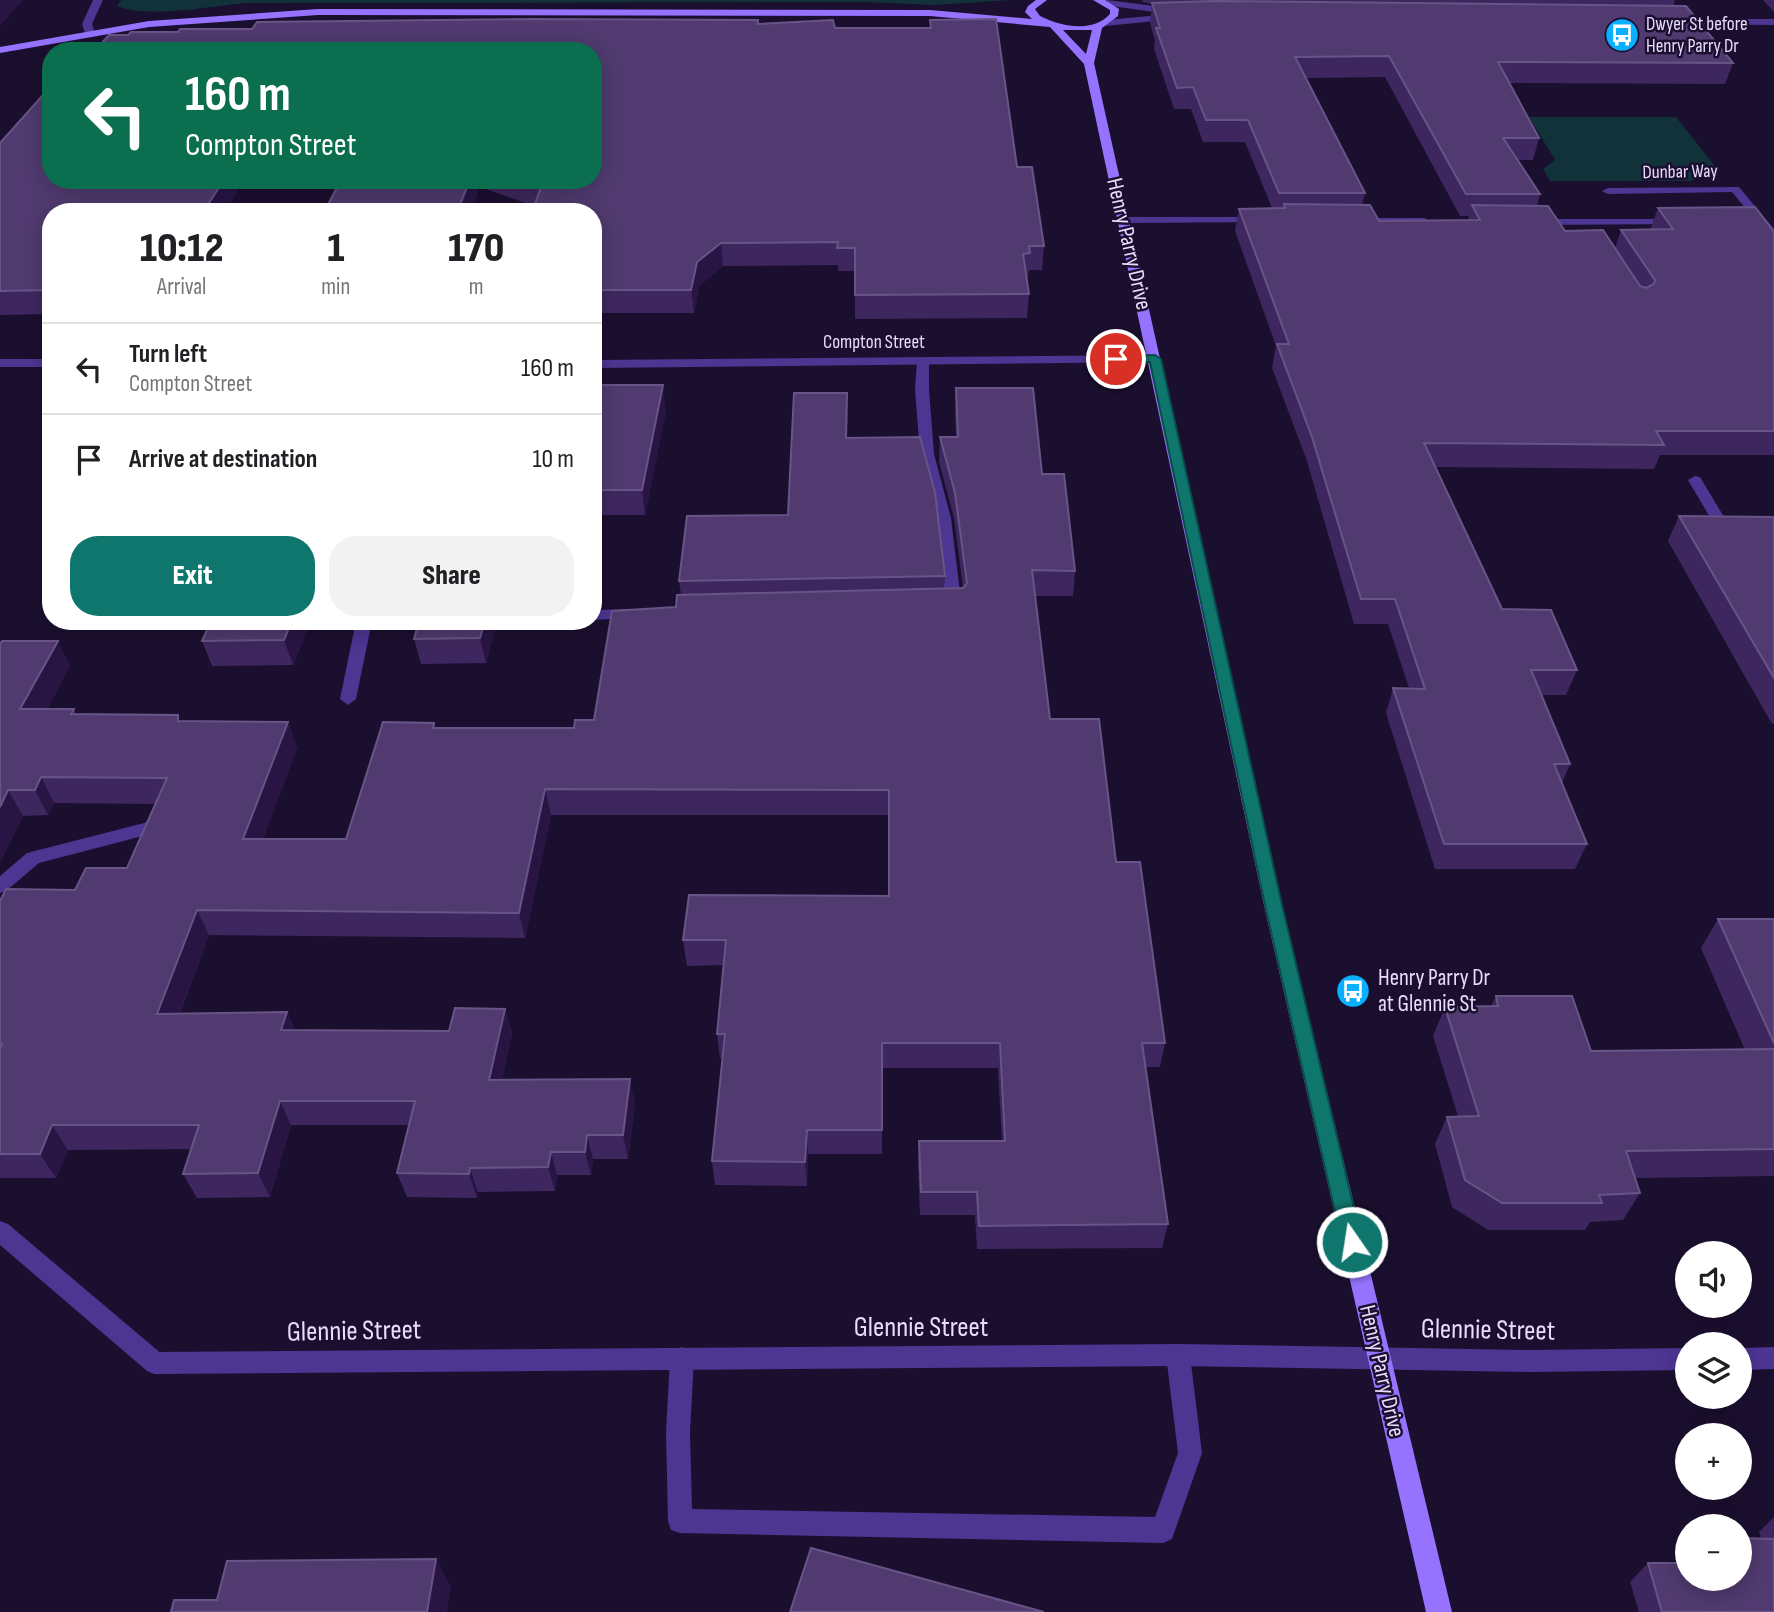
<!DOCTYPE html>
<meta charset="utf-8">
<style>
:root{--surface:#fff;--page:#f2f2f2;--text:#202124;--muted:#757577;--line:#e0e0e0;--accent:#0f766e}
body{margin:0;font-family:"Sofia Sans Condensed",sans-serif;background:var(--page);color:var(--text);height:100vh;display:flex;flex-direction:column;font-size:26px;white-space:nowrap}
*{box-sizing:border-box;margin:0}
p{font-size:23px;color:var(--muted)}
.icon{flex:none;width:38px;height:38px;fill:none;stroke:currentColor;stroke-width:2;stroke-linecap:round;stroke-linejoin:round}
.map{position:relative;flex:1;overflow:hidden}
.sheet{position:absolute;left:42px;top:203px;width:560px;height:427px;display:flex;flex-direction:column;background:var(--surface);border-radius:28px;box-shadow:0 4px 18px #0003}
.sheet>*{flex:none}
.top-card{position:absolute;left:42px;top:42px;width:560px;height:147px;border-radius:28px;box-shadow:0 4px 18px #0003;background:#0b6e4f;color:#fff;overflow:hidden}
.tools{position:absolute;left:1675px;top:1241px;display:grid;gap:14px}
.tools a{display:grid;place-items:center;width:77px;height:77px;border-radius:50%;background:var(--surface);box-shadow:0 4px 18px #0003;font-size:35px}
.pin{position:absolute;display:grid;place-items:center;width:60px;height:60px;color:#fff;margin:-30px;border:4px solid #fff;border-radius:50%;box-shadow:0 2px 7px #0007}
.me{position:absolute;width:77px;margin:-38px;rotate:347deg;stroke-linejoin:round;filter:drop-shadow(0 0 5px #0008)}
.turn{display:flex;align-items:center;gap:24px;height:147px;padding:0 28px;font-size:32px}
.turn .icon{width:91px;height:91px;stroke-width:2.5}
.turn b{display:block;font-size:49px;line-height:60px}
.eta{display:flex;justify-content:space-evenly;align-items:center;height:119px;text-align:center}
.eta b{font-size:42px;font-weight:800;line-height:49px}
.action{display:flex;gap:14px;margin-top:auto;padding:14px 28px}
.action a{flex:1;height:80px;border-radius:28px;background:var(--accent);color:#fff;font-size:28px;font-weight:800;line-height:80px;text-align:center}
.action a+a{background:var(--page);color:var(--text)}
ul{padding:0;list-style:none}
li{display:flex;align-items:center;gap:21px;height:91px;padding:0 28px;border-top:2px solid var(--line)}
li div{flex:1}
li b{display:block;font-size:26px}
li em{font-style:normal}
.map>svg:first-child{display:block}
.green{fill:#113239}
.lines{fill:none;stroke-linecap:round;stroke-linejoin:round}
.lane{fill:#4d3592;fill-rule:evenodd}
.street{fill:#4d3592;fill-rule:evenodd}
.secondary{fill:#9573ff;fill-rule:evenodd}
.wall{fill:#3e275e;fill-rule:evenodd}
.shaded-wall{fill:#281544}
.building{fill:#503a6f;stroke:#685486;stroke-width:2}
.route{fill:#0f766e;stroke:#0a4d48;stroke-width:2}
.labels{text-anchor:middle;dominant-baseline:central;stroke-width:5;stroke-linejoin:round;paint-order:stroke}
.far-poi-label{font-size:19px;fill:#e8dcff;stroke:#1b0f2f;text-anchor:start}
.far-street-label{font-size:19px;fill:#e8dcff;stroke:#1b0f2f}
.street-label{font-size:23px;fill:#e8dcff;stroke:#1b0f2f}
.poi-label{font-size:23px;fill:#e8dcff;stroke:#1b0f2f;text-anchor:start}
.near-street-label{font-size:28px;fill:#e8dcff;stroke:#1b0f2f}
</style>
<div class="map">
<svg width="1774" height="1612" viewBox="0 0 1774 1612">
<rect width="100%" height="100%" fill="#1b0f2f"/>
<g class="green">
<path d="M121,0H1010L935,5L866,2L246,3C210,6 150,19 117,6Z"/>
<path d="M1529,117H1676L1718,170L1691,181H1550L1543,169L1555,160Z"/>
</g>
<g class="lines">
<g class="lane">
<path d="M1259,217L1263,218V222L1124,223L1118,220L1124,217Z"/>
<path d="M1424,218L1430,221L1428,223L1357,224L1351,221L1357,218Z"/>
<path d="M1676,219L1682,222L1680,224L1536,225L1530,222L1536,219Z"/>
<path d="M923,357L929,361V389L934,454L951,518L962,609L954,614L946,609L937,518L920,454L915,389L917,361Z"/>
<path d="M1695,476L1700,477L1724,517H1774V525L1714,524L1688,480Z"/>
<path d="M635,609L643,614L640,617L593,620V610Z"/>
<path d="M356,621H372L356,699L348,705L340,699Z"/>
<path d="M148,822L154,823L157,828L154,833L39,863L6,891L0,893V876L27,853Z"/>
<path d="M0,1221L8,1224L163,1355L167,1363L163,1371L155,1374L147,1371L0,1245Z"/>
<path d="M1178,1344L1186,1347L1190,1355L1202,1453L1172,1539L1163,1543L680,1533L671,1530L668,1521L666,1432L670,1358L674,1350L682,1347L690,1350L694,1358L690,1432L692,1509L1155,1517L1178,1453L1166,1355L1170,1347Z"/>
</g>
<g class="street">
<path d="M93,0H103L92,24L95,33L90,36L85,33L82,24Z"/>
<path d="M1107,0L1154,6L1159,9L1154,12L1104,5L1102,3Z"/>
<path d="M1172,14L1175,15V19L1105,26L1100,23L1105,20Z"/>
<path d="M1673,19H1774V25L1676,24L1671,21Z"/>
<path d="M1739,187L1774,229V239L1770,238L1732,192L1608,194L1602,191L1608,188Z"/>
<path d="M1155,355L1161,359L1160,362L593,368V360Z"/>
<rect x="0" y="359" width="51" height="8"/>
<path d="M1178,1344L1532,1350L1687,1348V1370L1532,1372L1178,1366L155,1374L147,1371L143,1363L147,1355L155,1352Z"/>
<path d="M1774,1347V1369L1740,1370V1348Z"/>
</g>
<path class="secondary" d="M1036,0H1047L1035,9L1040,16C1061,27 1093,33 1110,14V10L1093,0H1105L1119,9L1118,16L1102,28L1094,63L1282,905L1452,1612H1426L1264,905L1084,64L1050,27L930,16L318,15L149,27L0,53V47L149,21L318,9L930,10L1032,19L1025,12L1028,6ZM1063,30H1092L1086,54Z"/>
</g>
<g class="wall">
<path d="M1142,0H1675L1673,6L1733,63L1725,84L1510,83L1539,138L1533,160H1518L1540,194L1537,206L1565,231L1615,248L1621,230H1650L1658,208L1774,232V455H1660L1654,469L1436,467L1502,609L1577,670L1566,695H1542L1570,764L1562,783L1587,844L1575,869H1435L1386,713L1393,688H1409L1388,624H1354L1307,461L1272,368L1276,346L1235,231L1239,209L1272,208L1245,142H1203L1191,109H1174L1154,49L1155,40L1150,23L1152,4L1143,2ZM1385,77L1460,216H1469L1468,220L1379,221L1362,205L1365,193L1305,78Z"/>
<path d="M1763,0H1774V12Z"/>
<path d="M758,20L759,24L835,28H930V20L1017,167L1044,246L1042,270H1029L1028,277H1026L1029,294L1027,318L855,319V271H838V265L723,266L699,286L694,313H593V212L534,206L480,187L341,180H593L99,46L128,35L178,32L252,29Z"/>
<path d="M0,143L51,212V314L0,315Z"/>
<path d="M593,385L666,410L645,515H593Z"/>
<path d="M956,388L1042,474L1075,571L1073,596H1035L1050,719L1116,862L1165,1043L1160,1067H1145L1168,1224L1162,1248L977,1249L975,1215H920L918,1165L919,1141H1002L998,1068H882V1154H808L807,1186L715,1185L712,1161L722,1058H720L717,1034L723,965L687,966L683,940L889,896V815H551L525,938L209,935L180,1013L287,1012L295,1030L449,1031L505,1009L512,1033L502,1080L635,1103L628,1159H593L591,1175H557L555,1191L478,1192L477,1198L407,1197L397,1173L409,1125H291L270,1197L197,1198L183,1174L191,1149L68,1150L56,1178H0V901L75,890L127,868L156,804L54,803L48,815L23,816L0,862V644L70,666L47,709H74L76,714L181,721L288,722L297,748L263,839H346L434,723L436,728H574L594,720L676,607L681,595L679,581L788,515L847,393V438L945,576L944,589L963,588L954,518L939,462L940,437H956L955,412Z"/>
<path d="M1679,516L1774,519V724H1772L1668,541Z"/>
<path d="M311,621L293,665L212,666L202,641Z"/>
<path d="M412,621H497L486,663L421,664L414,639L418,626H413Z"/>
<path d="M1718,919H1774V1176L1635,1178L1640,1193L1623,1220L1590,1222L1585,1230H1488L1452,1207L1435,1144L1447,1117L1458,1116L1433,1036L1445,1007L1491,1006L1496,996L1591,1051L1745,1050L1701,948Z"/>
<path d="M1774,1517V1612H1639L1630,1582L1648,1563H1685L1684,1557L1687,1554V1578L1761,1538L1759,1532Z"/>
</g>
<g class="shaded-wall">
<path d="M0,0H23L0,26Z"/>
<path d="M224,180H245L225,212H203Z"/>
<path d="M470,180H479L480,187L471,212H457Z"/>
<path d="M721,243L723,266L699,286L694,313L691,290L697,262Z"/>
<path d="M663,385L666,410L645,515L642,490Z"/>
<path d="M847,393L848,417L846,463V438Z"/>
<path d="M292,621H311L293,665L284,640Z"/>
<path d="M485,621H497L486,663L480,638Z"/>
<path d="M58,641L70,666L34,735L20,709Z"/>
<path d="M288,722L297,748L254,864L243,839Z"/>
<path d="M41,777L54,803L48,815L35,790Z"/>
<path d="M545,789L551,815L525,938L519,913Z"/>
<path d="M8,790L23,816L0,862V807Z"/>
<path d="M197,910L209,935L170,1038L157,1014Z"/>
<path d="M505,1009L512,1033L497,1104L489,1080Z"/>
<path d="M287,1012L298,1037L281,1030Z"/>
<path d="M630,1079L635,1103L628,1159L623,1135Z"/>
<path d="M280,1101L291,1125L270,1197L258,1173Z"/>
<path d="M52,1125L68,1150L56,1178L40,1154Z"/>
<path d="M807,1130L808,1154L807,1186L805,1162Z"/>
<path d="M587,1135L593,1159L591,1175L585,1152Z"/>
<path d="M551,1152L557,1175L555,1191L548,1167Z"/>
<path d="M470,1168L478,1192L477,1198L469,1174Z"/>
<path d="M436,1559L451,1587L447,1612H427Z"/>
</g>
<g class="building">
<path d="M1216,1L1686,6L1733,63L1498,62L1539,138H1503L1540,194H1466L1389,56L1295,57L1365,193H1279L1248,120H1206L1193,87L1177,88L1156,28H1160L1152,3Z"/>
<path d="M532,19L758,20V24L833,20L835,28H931L930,20L996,19L1017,167H1032L1044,246H1029L1030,253L1023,254L1029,294L855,295V248H837L838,242L721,243L697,262L691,290H593V212H532L541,187L520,180H593V51H82L86,46H99L109,35H128L131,32H178L180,29H252L257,22Z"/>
<path d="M51,86V180H224L203,212H51V290L0,291V143Z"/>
<path d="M341,180H470L457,212H324Z"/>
<path d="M1284,204L1370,205L1379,221L1480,220L1472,205L1548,206L1565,231L1603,230L1640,286L1646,288L1654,284L1655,280L1621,230L1673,229L1658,208L1755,207L1774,232V431H1656L1664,445L1424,443L1502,609L1551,610L1577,670H1531L1570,764H1554L1587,844H1444L1393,688L1425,689L1395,599H1361L1312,437L1277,344H1289L1239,209L1285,208Z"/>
<path d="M593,385H663L642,490H593Z"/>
<path d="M956,388H1033L1042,474H1064L1075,571L1032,570L1050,719H1099L1116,862H1140L1165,1043H1142L1168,1224L979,1226L977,1192H921L919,1141H1005L1000,1043H882V1130H807L805,1162L712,1161L725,1034H717L726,940H683L689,895L889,896V790L545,789L519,913L197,910L157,1014L287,1012L281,1030L449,1031L455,1008L505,1009L489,1080L630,1079L623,1135H587L585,1152H551L548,1167L470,1168L469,1174L397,1173L415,1101H280L258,1173L183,1174L199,1125H52L40,1154H0V1048L2,1044H0V901L6,889L75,890L86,868H127L167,778L41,777L35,790H8L0,807V644L2,641H58L20,709H74L71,714L178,715V721L288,722L243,839H346L383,722L434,723L433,728H574L575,720H594L612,611L676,607L677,595L963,588L967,583L955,493L940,437H958Z"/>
<path d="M794,393H847L846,438L920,437L935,493L945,576L679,581L687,516L788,515Z"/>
<path d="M1679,516L1773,517L1774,519V678Z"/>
<path d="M211,621H292L284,640L202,641Z"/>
<path d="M419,621H485L480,638L414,639Z"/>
<path d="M1718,919H1774V1043Z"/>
<path d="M1496,996H1572L1591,1051L1774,1049V1149L1626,1151L1640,1193L1599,1195L1602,1203H1502L1465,1180L1447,1117L1479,1116L1445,1007L1498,1006Z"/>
<path d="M1740,1538L1774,1539V1612H1662L1648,1563H1687V1578H1740Z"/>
<path d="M811,1548L1044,1612H790Z"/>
<path d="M436,1559L427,1612H171L174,1600H217L227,1561Z"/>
</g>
<path class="route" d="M1155,355L1161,359L1282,905L1362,1242L1359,1249L1352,1252L1345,1249L1342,1242L1265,905L1150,362L1116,363L1110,359L1116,356Z"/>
<defs>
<g id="bus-disc" transform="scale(1.75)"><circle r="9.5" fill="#08b0ff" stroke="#1b0f2f"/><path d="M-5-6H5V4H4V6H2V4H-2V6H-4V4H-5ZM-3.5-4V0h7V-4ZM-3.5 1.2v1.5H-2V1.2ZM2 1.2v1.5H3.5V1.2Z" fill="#fff"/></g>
</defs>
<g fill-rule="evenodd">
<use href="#bus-disc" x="1622" y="35"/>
<use href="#bus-disc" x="1353" y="991"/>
</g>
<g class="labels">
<g class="far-poi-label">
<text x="1646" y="24">Dwyer St before<tspan x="1646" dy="22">Henry Parry Dr</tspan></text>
</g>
<g class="far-street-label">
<text transform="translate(1680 172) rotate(-1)">Dunbar Way</text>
<text x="874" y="342">Compton Street</text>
</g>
<g class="street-label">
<text transform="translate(1129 244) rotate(77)">Henry Parry Drive</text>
<text transform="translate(1382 1371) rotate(77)">Henry Parry Drive</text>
</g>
<g class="poi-label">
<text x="1378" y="978">Henry Parry Dr<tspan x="1378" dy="26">at Glennie St</tspan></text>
</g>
<g class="near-street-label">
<text x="921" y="1327">Glennie Street</text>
<text transform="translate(1488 1330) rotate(1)">Glennie Street</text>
<text transform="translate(354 1331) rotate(-1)">Glennie Street</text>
</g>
</g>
</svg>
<div class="tools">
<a><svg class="icon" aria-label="sound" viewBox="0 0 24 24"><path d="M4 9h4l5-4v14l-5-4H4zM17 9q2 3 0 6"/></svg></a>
<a><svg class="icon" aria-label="layers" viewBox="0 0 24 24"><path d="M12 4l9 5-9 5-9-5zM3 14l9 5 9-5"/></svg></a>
<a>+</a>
<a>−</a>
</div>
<div class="pin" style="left:1116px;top:359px;background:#d93025"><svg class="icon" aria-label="arrive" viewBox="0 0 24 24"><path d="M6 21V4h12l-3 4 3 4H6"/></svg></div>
<svg class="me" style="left:1352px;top:1242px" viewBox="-20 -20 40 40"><circle r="17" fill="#0f766e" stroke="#fff" stroke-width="3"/><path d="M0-11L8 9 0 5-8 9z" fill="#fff"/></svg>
<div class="top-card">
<div class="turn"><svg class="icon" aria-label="left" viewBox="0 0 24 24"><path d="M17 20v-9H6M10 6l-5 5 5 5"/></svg><div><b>160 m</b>Compton Street</div></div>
</div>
<section class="sheet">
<div class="eta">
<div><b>10:12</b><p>Arrival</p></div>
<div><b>1</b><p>min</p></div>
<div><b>170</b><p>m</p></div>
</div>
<ul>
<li><svg class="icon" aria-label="left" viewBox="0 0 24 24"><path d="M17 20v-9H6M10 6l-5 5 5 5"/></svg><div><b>Turn left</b><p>Compton Street</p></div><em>160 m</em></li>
<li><svg class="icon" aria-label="arrive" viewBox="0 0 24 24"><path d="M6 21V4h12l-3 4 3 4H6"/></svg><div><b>Arrive at destination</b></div><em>10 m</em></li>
</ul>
<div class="action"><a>Exit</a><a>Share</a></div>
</section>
</div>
